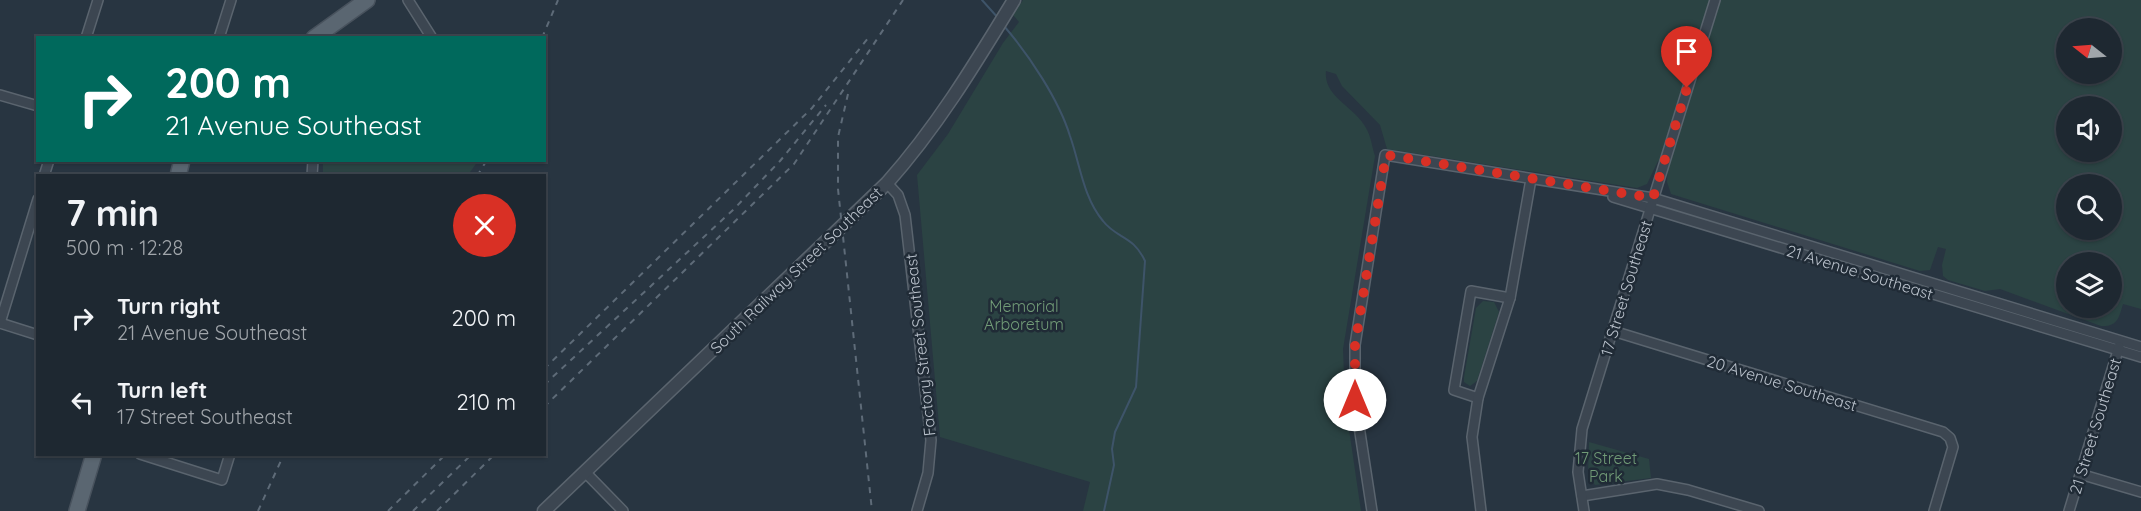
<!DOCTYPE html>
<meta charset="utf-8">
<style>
:root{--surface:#1e2831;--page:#2b343d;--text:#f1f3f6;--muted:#a1a6ab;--line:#3c444d}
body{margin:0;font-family:Quicksand,sans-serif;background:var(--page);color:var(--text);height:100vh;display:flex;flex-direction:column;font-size:22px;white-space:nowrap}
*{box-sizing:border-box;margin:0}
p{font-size:20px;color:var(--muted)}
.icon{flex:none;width:33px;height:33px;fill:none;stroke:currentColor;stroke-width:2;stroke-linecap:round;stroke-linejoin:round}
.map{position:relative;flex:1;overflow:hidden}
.drawer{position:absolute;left:36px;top:174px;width:510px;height:282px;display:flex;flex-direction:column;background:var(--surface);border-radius:0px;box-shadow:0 2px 4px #0004,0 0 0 2px var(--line)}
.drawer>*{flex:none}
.top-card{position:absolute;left:36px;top:36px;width:510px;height:126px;border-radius:0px;box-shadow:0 2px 4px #0004,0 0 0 2px var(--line);background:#00695c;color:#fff;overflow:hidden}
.needle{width:39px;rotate:287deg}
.controls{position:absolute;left:2056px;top:18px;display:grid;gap:12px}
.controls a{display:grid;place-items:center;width:66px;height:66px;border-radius:50%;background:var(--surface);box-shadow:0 2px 4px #0004,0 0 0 2px var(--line);font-size:30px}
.pin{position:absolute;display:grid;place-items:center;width:51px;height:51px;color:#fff;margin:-62px -26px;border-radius:50% 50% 50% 0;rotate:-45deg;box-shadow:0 0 6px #0007}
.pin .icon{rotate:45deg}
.me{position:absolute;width:66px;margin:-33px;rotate:0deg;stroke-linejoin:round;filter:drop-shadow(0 0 4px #0008)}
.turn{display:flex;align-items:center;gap:21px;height:126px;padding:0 30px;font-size:27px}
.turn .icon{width:78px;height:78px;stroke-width:2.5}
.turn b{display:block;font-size:42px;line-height:51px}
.round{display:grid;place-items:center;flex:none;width:63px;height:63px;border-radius:32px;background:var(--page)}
.head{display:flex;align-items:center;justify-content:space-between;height:102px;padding:0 30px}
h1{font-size:36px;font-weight:700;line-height:45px}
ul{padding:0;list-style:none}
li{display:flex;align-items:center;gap:18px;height:84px;padding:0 30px}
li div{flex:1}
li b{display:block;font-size:22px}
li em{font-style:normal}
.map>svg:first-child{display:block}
.green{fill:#2b4343;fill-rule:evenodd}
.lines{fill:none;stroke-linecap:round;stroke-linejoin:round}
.stream{stroke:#3e5469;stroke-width:2}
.minor-casing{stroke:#5a646e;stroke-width:12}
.tertiary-casing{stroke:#5a646e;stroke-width:15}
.primary-casing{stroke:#48525d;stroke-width:18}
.minor{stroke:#3c4651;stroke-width:9}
.tertiary{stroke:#3c4651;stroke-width:12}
.primary{stroke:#5a6671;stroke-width:15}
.rail{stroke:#5e6b78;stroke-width:2;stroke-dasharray:6 6;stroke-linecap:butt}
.route{stroke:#d93025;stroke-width:10;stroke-dasharray:0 18}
.labels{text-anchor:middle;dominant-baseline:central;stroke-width:5;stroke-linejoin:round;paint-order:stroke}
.street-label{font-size:16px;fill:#b9c1cb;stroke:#202b36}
.park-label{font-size:16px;fill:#719b77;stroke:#202b36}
</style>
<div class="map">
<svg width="2141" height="511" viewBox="0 0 2141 511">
<rect width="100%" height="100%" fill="#283541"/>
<g class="green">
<path d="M1023,0H2141V309L2123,304C2119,317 2118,327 2101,326L2000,289L1985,291L1948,280L1943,276L1942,265L1946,249L1938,247L1930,270L1920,271L1671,194L1667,182L1668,164L1658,161L1647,184L1637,188L1387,149L1380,125L1342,86L1336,74L1326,71C1323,97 1355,107 1366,128C1371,136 1372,147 1375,156L1343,349L1345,402L1361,511H1083L1090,482L940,437L917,175L948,134L1003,43L1019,22L1013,15ZM2067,28H2112V74H2067ZM2067,106H2112V152H2067ZM2067,184H2112V230H2067ZM2067,262H2112V308H2067Z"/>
<path d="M323,161V160L478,161L468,175L323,176Z"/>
<path d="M1483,301L1494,302L1499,312L1477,381L1470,386L1464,382V377L1476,308Z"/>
<path d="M1589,442L1649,459L1651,478L1595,485L1588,474Z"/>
</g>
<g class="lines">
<g class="stream">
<path d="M982,0L999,19"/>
<path d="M1004,26C1029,55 1059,100 1070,136C1080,164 1083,197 1103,221C1117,239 1133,235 1145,261L1136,387L1115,432L1112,449L1114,465L1104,511"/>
</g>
<g class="minor-casing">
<g id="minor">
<path d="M408,0L432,38"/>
<path d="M86,38L98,0"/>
<path d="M219,38L231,0"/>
<path d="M0,95L38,106"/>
<path d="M44,176L49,160"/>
<path d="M312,176L313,160"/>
<path d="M887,183L898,195L905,215L931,440L928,473L917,511"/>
<path d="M1613,197L2141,357"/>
<path d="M0,323L38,199"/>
<path d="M0,323L38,335"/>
<path d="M1613,331L1943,432L1950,438L1953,447L1934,511"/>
<path d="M1478,398L1454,390L1471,291L1510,298"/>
<path d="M140,454L222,480L230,454"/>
<path d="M585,472L623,511"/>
<path d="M2080,474L2141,492"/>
<path d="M1582,496L1657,484L1688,490L1759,511"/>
<path d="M1372,511L1355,400V345L1385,155L1653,198L2141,347"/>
<path d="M1481,511L1472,437L1478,398L1510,298L1531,179"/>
<path d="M1584,511L1578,472L1582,429L1715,0"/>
<path d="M2069,511L2119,347"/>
</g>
</g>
<g class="tertiary-casing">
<path id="tertiary" d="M544,511L887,183C937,127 975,64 1014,0"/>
</g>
<g class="primary-casing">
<g id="primary">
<path d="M314,38L367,0"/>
<path d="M178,176L182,160"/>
<path d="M77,511L94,454"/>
</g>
</g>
<use href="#minor" class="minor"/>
<use href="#tertiary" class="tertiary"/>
<use href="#primary" class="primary"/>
<g class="rail">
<path d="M542,38L558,0"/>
<path d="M848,94L838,137V189L872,511"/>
<path d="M477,176L487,160"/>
<path d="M544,369L812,108L869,37"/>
<path d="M544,385L734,209L780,161L826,105"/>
<path d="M544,407L794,164L903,0"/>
<path d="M258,511L284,454"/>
<path d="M388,511L446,454"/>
<path d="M413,511L472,454"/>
<path d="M437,511L495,454"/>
</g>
</g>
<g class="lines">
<path class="route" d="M1355,400V345L1386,155L1653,198L1687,88"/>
</g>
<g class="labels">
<g class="street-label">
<text transform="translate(796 270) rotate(-44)">South Railway Street Southeast</text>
<text transform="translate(1860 272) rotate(17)">21 Avenue Southeast</text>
<text transform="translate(1626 288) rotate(-73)">17 Street Southeast</text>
<text transform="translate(920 345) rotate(-96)">Factory Street Southeast</text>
<text transform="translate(1782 383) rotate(17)">20 Avenue Southeast</text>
<text transform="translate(2095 426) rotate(-73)">21 Street Southeast</text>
</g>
<g class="park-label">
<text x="1024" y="306">Memorial<tspan x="1024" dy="18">Arboretum</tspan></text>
<text x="1606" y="458">17 Street<tspan x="1606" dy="18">Park</tspan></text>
</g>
</g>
</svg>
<div class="controls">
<a><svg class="needle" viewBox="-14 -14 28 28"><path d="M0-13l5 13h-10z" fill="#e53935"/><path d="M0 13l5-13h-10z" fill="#a1a6ab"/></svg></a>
<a><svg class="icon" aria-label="sound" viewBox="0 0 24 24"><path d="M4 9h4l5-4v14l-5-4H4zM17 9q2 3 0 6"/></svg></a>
<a><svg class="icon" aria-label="search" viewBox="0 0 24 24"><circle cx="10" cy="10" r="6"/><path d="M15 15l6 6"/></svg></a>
<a><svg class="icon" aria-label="layers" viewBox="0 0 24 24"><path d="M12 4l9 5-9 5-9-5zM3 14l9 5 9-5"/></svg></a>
</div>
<div class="pin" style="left:1687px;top:88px;background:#d93025"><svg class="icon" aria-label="arrive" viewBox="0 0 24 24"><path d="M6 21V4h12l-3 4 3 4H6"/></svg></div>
<svg class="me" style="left:1355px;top:400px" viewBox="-20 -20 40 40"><circle r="19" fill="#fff"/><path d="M0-13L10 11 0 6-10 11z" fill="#d93025"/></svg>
<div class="top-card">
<div class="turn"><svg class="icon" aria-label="right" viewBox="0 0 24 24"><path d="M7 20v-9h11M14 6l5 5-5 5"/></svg><div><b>200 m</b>21 Avenue Southeast</div></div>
</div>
<section class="drawer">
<div class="head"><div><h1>7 min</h1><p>500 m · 12:28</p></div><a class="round" style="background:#d93025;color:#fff"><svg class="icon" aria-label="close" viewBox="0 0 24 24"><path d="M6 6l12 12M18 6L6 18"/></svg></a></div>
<ul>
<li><svg class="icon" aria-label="right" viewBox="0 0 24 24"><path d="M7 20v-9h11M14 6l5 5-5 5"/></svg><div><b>Turn right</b><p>21 Avenue Southeast</p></div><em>200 m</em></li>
<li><svg class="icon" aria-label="left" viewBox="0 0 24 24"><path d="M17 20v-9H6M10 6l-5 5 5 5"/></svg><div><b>Turn left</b><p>17 Street Southeast</p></div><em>210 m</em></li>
</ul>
</section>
</div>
